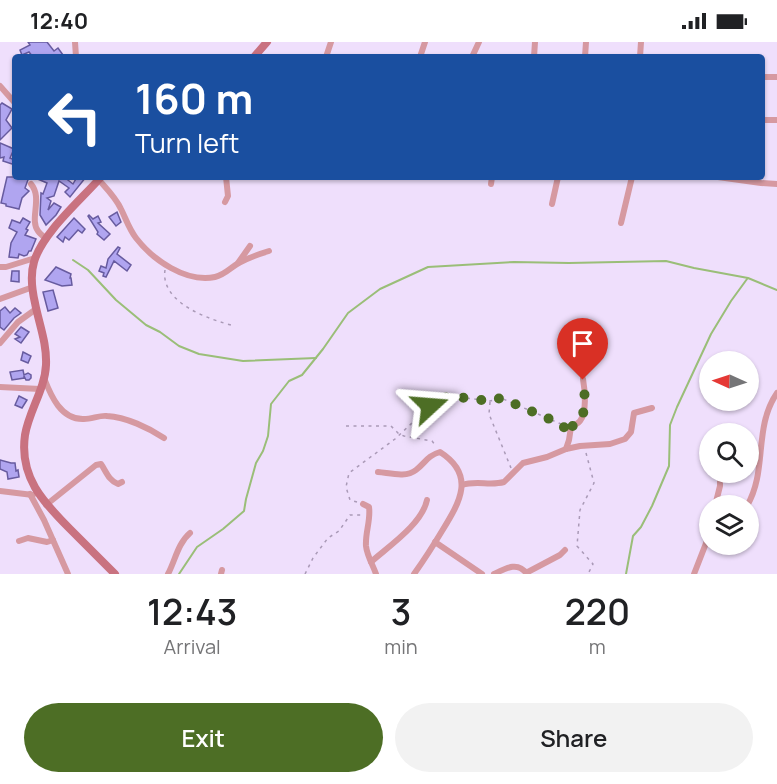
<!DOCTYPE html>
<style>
:root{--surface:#fff;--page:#f2f2f2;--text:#202124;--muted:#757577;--accent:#4d6e25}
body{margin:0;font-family:Manrope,sans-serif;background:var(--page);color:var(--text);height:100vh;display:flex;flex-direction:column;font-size:22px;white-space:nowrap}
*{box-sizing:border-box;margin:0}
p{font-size:20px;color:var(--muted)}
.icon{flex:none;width:33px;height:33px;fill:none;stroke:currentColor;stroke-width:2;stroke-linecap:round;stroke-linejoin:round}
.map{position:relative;height:532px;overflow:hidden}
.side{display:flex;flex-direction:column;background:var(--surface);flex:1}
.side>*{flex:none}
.top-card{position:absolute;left:12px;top:12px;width:753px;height:126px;border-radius:6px;box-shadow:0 2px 4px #0004;background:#1a4fa0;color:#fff;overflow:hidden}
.needle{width:39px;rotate:273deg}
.controls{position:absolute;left:699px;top:309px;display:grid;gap:12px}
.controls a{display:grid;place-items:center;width:60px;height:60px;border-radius:50%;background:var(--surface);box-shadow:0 2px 4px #0004;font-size:30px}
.pin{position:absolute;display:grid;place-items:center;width:51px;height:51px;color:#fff;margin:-62px -26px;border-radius:50% 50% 50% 0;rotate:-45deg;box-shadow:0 0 6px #0007}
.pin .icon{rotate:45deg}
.me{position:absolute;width:66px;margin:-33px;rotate:71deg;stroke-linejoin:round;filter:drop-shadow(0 0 4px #0008)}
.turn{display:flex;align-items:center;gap:21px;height:126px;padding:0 24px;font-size:27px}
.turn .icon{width:78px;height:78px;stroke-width:2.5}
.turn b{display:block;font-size:42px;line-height:51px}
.eta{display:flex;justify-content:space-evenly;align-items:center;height:102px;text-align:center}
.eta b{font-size:36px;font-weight:600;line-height:42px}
.primary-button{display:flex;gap:12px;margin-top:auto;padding:12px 24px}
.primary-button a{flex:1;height:69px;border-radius:36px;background:var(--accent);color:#fff;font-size:24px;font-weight:600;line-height:69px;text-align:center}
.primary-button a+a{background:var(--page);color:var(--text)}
.status{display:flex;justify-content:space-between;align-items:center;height:42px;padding:0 30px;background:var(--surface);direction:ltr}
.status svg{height:16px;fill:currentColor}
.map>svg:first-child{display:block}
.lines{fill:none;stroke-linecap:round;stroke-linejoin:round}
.stream{stroke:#9abe78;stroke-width:2}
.building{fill:#b0a5f0;stroke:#675b9f;stroke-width:1.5}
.path{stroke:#aa9ab7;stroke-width:1.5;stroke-dasharray:3 4.5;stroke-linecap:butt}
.street{stroke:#d699a1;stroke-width:6}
.secondary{stroke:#c97280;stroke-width:8}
.route{stroke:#4d6e25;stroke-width:10;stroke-dasharray:0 18}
</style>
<div class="status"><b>12:40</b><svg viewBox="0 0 49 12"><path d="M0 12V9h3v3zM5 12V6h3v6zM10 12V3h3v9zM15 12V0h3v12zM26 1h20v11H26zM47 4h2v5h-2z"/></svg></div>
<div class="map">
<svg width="777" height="532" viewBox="0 0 777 532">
<rect width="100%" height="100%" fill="#efdffc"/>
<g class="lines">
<g class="stream">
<path d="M73,218L88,228L116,258L146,283L160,290L179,304L199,312L243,319L316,316"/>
<path d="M179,532L197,505L223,487L244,469L246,457L256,421L263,409L268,394L271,362L289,339L302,333L323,307L348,271L380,247L428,225L514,220L569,221L666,219L694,226L748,236L777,248"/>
<path d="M626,532L633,494L641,485L652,464L669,424L670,383L677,365L711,292L731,259L747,237"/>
</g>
</g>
<g class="building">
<path d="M28,0H47L54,9L58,6L63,13L61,15H33L29,10L22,13L20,8L30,3Z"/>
<path d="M2,61L12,67L6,78L12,86L0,98V63Z"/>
<path d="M0,101L14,107L10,116L15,118V123L3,119L4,115L0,116Z"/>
<path d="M7,135H29L25,146L29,149L22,156L19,167L6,164V162L1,161Z"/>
<path d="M33,135H64L73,142L77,135H86L70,155L65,150L69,146L59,139L54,154L47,156L51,159L48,168L54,161L61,165L56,173L46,183L40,173L41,151L43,152L47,141Z"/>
<path d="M117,170L121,180L116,184L109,175Z"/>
<path d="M89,173L93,177L98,174L101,180L98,181L110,192L104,198L97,192L98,190L88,174Z"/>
<path d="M23,176L30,180L26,187L28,188L25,193L36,197L31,209H29L27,213L24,214L19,212L18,216L9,215L11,201L17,190L9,186L12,178L20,181Z"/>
<path d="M74,176L85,187L82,191L78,188L69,198L65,195L63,200L57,195Z"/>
<path d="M118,205L120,206L117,212L131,223L127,229L114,219L106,235L103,234L104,231L99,229L101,224L106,226L108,217Z"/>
<path d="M56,225L71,232L70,236H71L72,243L62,244L45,238Z"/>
<path d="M12,229H19V240L11,239Z"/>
<path d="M53,248L58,266L48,269L43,250Z"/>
<path d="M5,265L10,271L15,266L21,271L14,276L4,288L0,285V269Z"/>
<path d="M21,285L29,290L21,301L15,297L20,295L15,292Z"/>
<path d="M23,310L31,314L28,321L21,318Z"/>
<path d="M23,328L24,333L28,331L31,333V336L29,338H26L24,334V336L12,338L10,330Z"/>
<path d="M19,354L27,358L22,366L15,363Z"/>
<path d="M0,418L11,421H15L16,429L18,428L19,435L8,437L7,430L0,427Z"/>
</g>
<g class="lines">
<g class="path">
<path d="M165,228C160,261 210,278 235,284"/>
<path d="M490,360L489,372L511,426"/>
<path d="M346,384H391L399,392L404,394L432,399L436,404"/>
<path d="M586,411L594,441L580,468L577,504L593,522L588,532"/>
<path d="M357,460L350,458L346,445L349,431L395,397L430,364L449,354L490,359L501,356L561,382L565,387"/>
<path d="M305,532L313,516L328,496L339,489L350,473H363"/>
</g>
<g class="street">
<path d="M75,0L76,15"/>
<path d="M326,15L331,0"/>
<path d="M420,15L425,0"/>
<path d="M472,15L479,0"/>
<path d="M534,15L535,0"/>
<path d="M585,15L586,0"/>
<path d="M640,15L641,0"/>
<path d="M762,35H777"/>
<path d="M0,44L15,61"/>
<path d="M762,78H777"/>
<path d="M718,135L761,141L777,142"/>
<path d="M99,138C107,147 116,156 121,167C126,177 129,187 136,196C153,218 186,241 215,235C225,233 231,225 239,221C248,216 259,212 269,209"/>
<path d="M31,142C43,156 29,177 38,189C40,192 43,194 45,196"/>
<path d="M491,142L492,135"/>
<path d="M225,160L228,154L226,135"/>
<path d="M552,162L558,135"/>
<path d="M621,181L632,135"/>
<path d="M238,221L250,204"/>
<path d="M0,225H6L35,216"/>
<path d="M0,257L33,245"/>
<path d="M0,301L18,280L36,267"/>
<path d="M44,336C51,354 61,378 84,377C92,377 100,373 107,374C126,375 149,386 164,396"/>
<path d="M0,345L40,347"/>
<path d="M566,407L569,398L571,385C574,383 578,382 580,379C587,371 585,348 583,337"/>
<path d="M378,430C390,431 406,436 416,428C426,420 427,414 440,410C476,433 460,460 442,489C433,504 424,518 414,532"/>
<path d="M462,443C476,438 490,444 504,440L523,421L547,415L566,407L580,404L610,402L625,397L631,390L634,371L652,366"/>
<path d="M0,449L33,453"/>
<path d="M30,452L44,478L68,532"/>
<path d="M363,462L369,465C371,478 365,491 366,504C367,514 373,523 376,532"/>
<path d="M46,463L96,423L101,422C106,429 109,439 118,442L122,440"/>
<path d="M715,464L720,444V430"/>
<path d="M747,464C768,428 753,386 777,351"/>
<path d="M19,499L28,496L47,500L53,498"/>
<path d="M435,500L482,532"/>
<path d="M371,520C389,504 422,482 427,458"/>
<path d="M526,531L560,513L565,508"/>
<path d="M168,532C175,519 178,501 190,491"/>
<path d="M221,532L222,528"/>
<path d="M494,532C506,526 518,519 527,532"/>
<path d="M694,532L710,491"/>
</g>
<g class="secondary">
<path d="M254,15L267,0"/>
<path d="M101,135C81,158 42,191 34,220C30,233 32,248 35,261C39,282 47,301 46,323C45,347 29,369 25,393C19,435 43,460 70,487C85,502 100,517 115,532"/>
</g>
</g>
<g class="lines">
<path class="route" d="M430,364L449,354L490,359L501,356L561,382L570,392L571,385C574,383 577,382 580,379C586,371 585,347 583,338"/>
</g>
</svg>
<div class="controls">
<a><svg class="needle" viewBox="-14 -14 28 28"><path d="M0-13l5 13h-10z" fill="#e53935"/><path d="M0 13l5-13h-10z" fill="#757577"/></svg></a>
<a><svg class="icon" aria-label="search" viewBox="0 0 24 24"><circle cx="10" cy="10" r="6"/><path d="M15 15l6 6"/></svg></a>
<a><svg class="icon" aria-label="layers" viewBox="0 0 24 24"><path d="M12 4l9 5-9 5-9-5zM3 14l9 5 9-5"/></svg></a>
</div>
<div class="pin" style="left:583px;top:338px;background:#d93025"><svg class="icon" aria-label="arrive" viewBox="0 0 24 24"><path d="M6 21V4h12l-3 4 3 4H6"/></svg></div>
<svg class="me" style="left:430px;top:364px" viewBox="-20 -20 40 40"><path d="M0-17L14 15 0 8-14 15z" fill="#4d6e25" stroke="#fff" stroke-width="4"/></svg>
<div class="top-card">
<div class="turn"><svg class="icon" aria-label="left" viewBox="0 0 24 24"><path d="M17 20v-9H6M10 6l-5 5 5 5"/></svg><div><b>160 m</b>Turn left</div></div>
</div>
</div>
<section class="side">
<div class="eta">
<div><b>12:43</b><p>Arrival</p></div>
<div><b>3</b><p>min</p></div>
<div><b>220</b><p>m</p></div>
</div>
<div class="primary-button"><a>Exit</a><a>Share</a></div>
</section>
